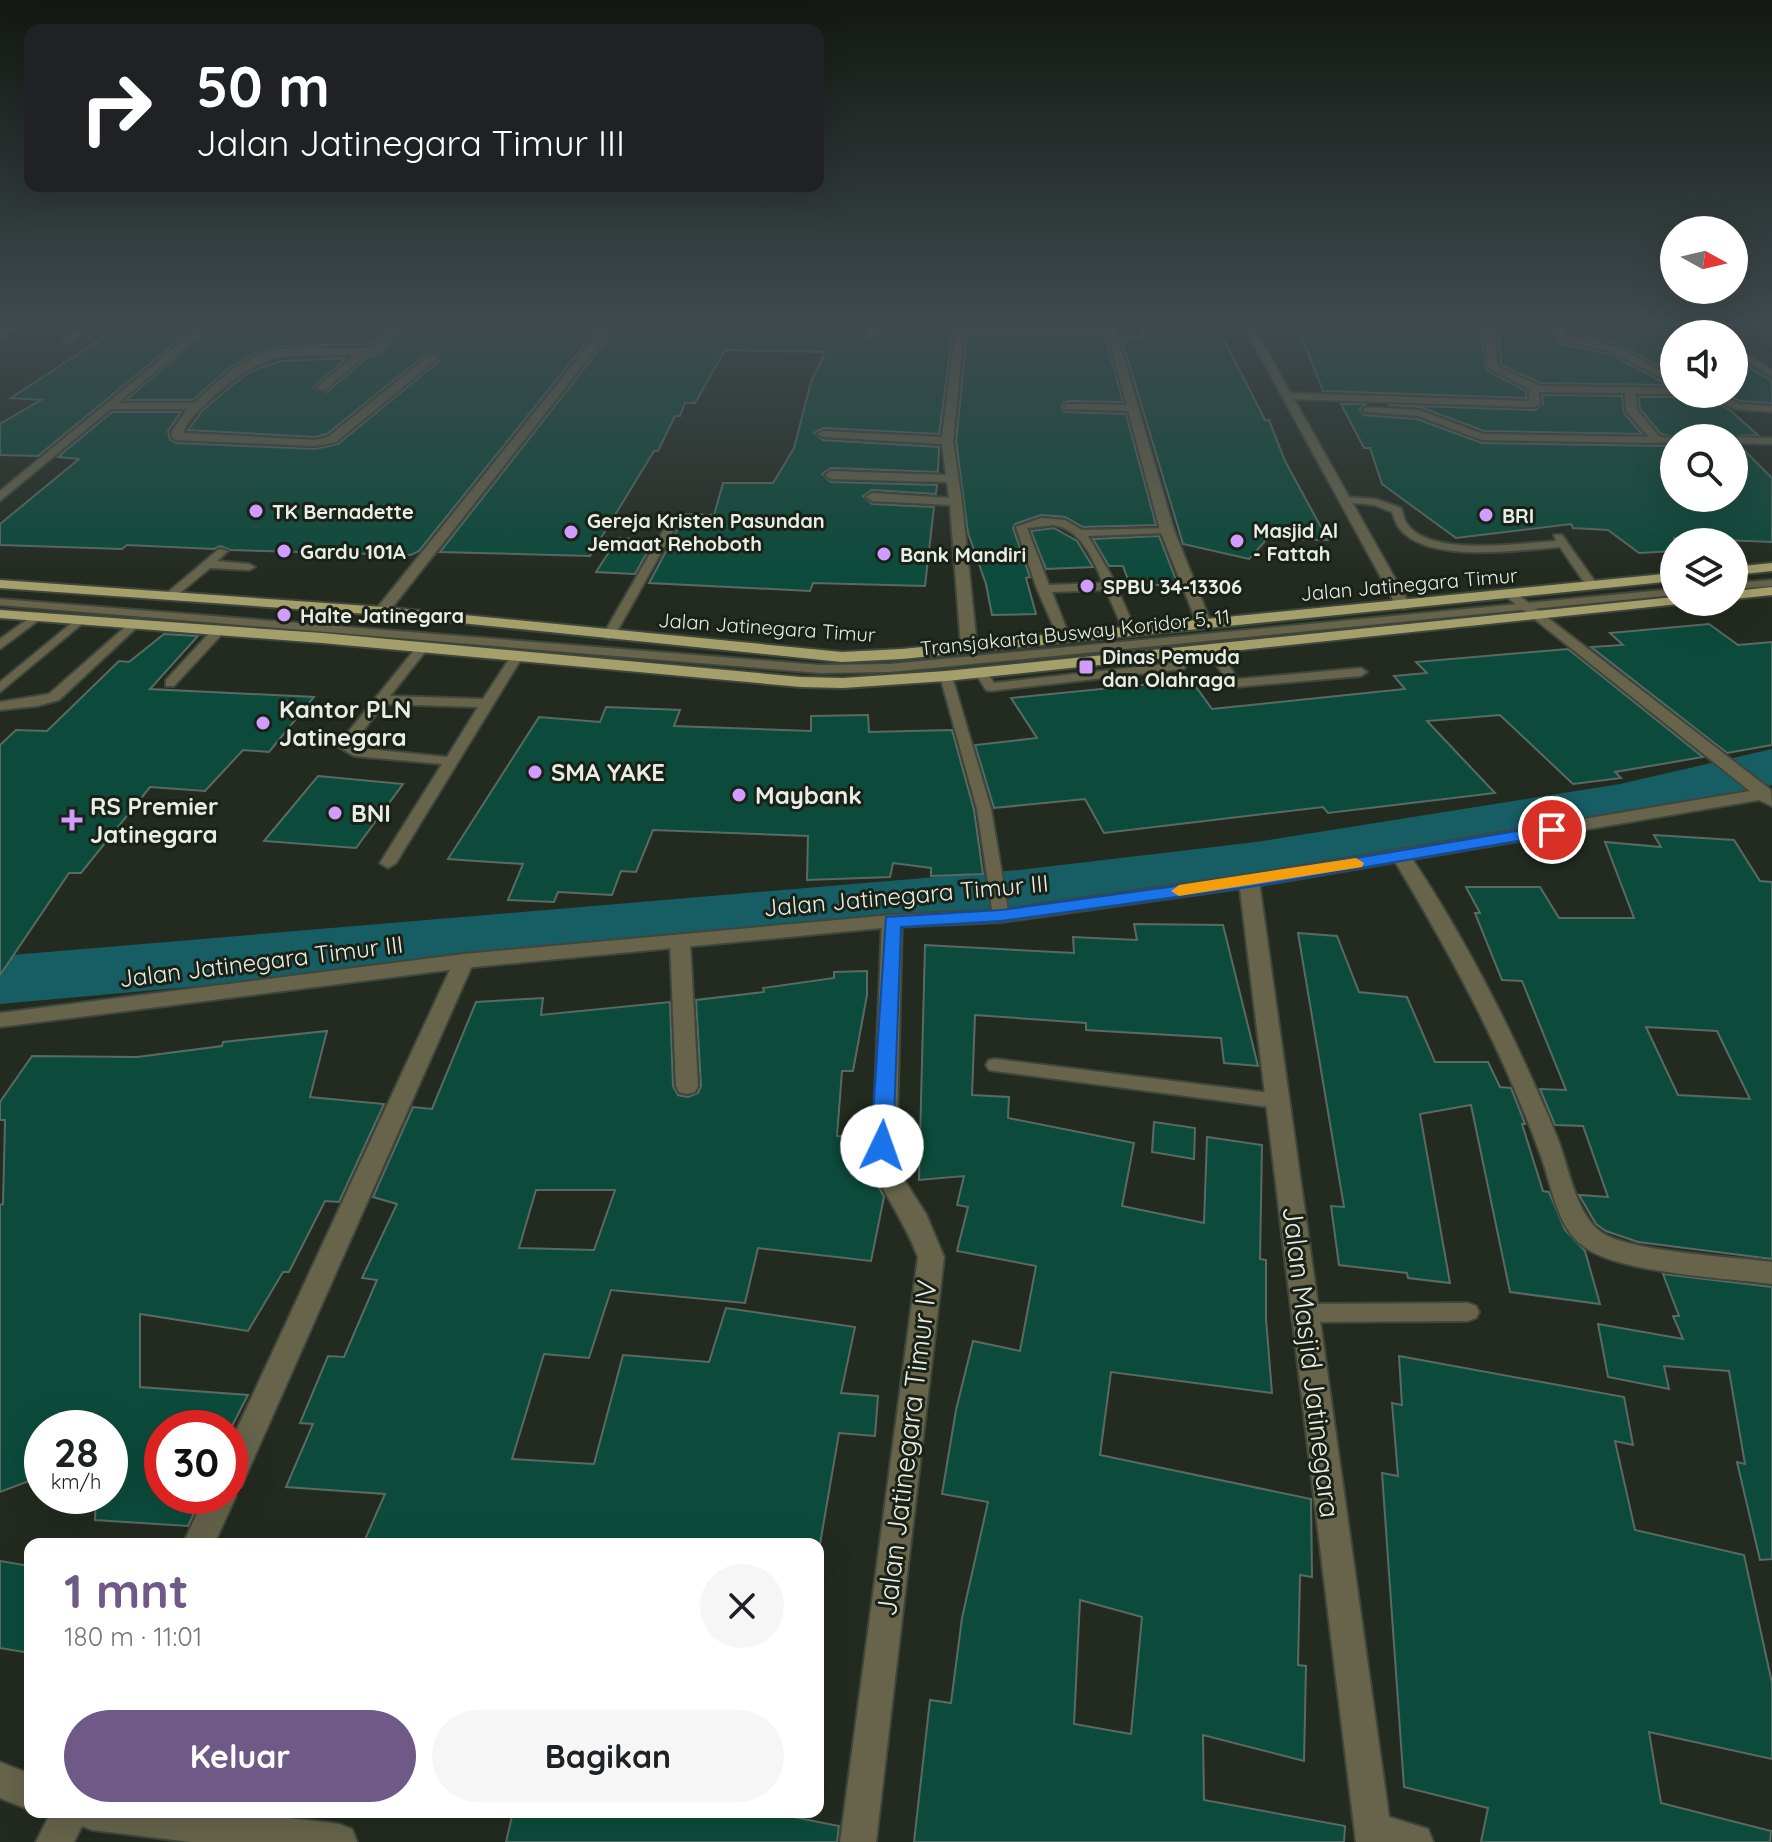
<!DOCTYPE html>
<html lang="id">
<meta charset="utf-8">
<style>
:root{--surface:#fff;--page:#f6f6f6;--text:#202124;--muted:#757577;--accent:#6f5986}
body{margin:0;font-family:Quicksand,sans-serif;background:var(--page);color:var(--text);height:100vh;display:flex;flex-direction:column;font-size:30px;white-space:nowrap}
*{box-sizing:border-box;margin:0}
p{font-size:26px;color:var(--muted)}
.icon{flex:none;width:44px;height:44px;fill:none;stroke:currentColor;stroke-width:2;stroke-linecap:round;stroke-linejoin:round}
.map{position:relative;flex:1;overflow:hidden}
.sheet{position:absolute;left:24px;top:1538px;width:800px;height:280px;display:flex;flex-direction:column;background:var(--surface);border-radius:16px;box-shadow:0 8px 32px #0002}
.sheet>*{flex:none}
.guide{position:absolute;left:24px;top:24px;width:800px;height:168px;border-radius:16px;box-shadow:0 8px 32px #0002;background:#202124;color:#fff;overflow:hidden}
.needle{width:52px;rotate:98deg}
.fabs{position:absolute;left:1660px;top:216px;display:grid;gap:16px}
.fabs a{display:grid;place-items:center;width:88px;height:88px;border-radius:50%;background:var(--surface);box-shadow:0 8px 32px #0002;font-size:40px}
.speed{position:absolute;left:24px;top:1410px;display:flex;gap:16px;font-size:40px;font-weight:700;text-align:center}
.speed>*{display:grid;place-content:center;width:104px;height:104px;border-radius:50%;background:var(--surface);box-shadow:0 8px 32px #0002;line-height:1}
.speed small{font-size:20px;font-weight:400}
.speed .limit{border:12px solid #d22;background:#fff;color:#111}
.pin{position:absolute;display:grid;place-items:center;width:68px;height:68px;color:#fff;margin:-34px;border:4px solid #fff;border-radius:50%;box-shadow:0 2px 8px #0007}
.me{position:absolute;width:88px;margin:-44px;rotate:3deg;stroke-linejoin:round;filter:drop-shadow(0 0 6px #0008)}
.turn{display:flex;align-items:center;gap:28px;height:168px;padding:0 40px;font-size:36px}
.turn .icon{width:104px;height:104px;stroke-width:2.5}
.turn b{display:block;font-size:56px;line-height:68px}
.round{display:grid;place-items:center;flex:none;width:84px;height:84px;border-radius:42px;background:var(--page)}
.head{display:flex;align-items:center;justify-content:space-between;height:136px;padding:0 40px}
h1{font-size:48px;font-weight:700;line-height:60px;color:var(--accent)}
.button{display:flex;gap:16px;margin-top:auto;padding:16px 40px}
.button a{flex:1;height:92px;border-radius:48px;background:var(--accent);color:#fff;font-size:32px;font-weight:700;line-height:92px;text-align:center}
.button a+a{background:var(--page);color:var(--text)}
.map>svg:first-child{display:block}
.lines{fill:none;stroke-linecap:round;stroke-linejoin:round}
.river{fill:#175d64;fill-rule:evenodd}
.building{fill:#0c4b3b;stroke:#596a64;stroke-width:2;fill-rule:evenodd}
.service-casing{stroke:#3f463c;stroke-width:4}
.minor-casing{stroke:#3f463c;stroke-width:4}
.tertiary-casing{stroke:#3f463c;stroke-width:4}
.primary-casing{stroke:#3f463c;stroke-width:4}
.service{fill:#67644b;fill-rule:evenodd}
.minor{fill:#67644b;fill-rule:evenodd}
.tertiary{fill:#67644b;fill-rule:evenodd}
.primary{fill:#a5a06b;fill-rule:evenodd}
.route{fill:#1a73e8;stroke:#114b97;stroke-width:2}
.slow{fill:#f59e0b}
.poi-dot{fill:#d09dfe;stroke:#1a2217;stroke-width:3}
.labels{text-anchor:middle;dominant-baseline:central;stroke-width:6;stroke-linejoin:round;paint-order:stroke}
.far-poi-label{font-size:20px;font-weight:bold;fill:#e8eee6;stroke:#1a2217;text-anchor:start}
.far-street-label{font-size:20px;fill:#e8eee6;stroke:#1a2217}
.poi-label{font-size:24px;font-weight:bold;fill:#e8eee6;stroke:#1a2217;text-anchor:start}
.street-label{font-size:24px;fill:#e8eee6;stroke:#1a2217}
.near-street-label{font-size:28px;fill:#e8eee6;stroke:#1a2217}
</style>
<div class="map">
<svg width="1772" height="1842" viewBox="0 0 1772 1842">
<rect width="100%" height="100%" fill="#232b20"/>
<g class="lines">
<path class="river" d="M1772,749V785L1620,822L1256,882L1019,912L0,1004V956L1019,870L1256,842L1620,784Z"/>
</g>
<g class="building">
<path d="M130,320H203L38,456L0,455V424L41,400L11,398Z"/>
<path d="M220,320H393L373,344L283,346L253,354L228,369L193,400H126Z"/>
<path d="M410,320H561L557,326L599,327L419,551L411,555L231,550L220,546L214,549L127,545L122,549L0,545V524L79,459L58,457L112,412H181L168,431L170,440L176,443L315,449L338,444L438,362V354H426L327,434L315,437L188,430L203,410L236,382L252,371L281,361L346,358L313,388L327,392L368,357L383,353Z"/>
<path d="M649,320H863L864,338L873,341L877,338L879,320H1027L1026,324L954,325L939,434L823,428L814,433L823,440L939,447L938,472L831,468L822,474L831,482L937,485L936,494L872,490L863,496L872,504L934,507L925,586L813,583L810,591L649,583L686,514L714,515L723,483H773L794,448L811,382L825,352L725,350L695,403H685L680,416H675L658,451H654L590,556L440,552L617,327L646,328Z"/>
<path d="M1138,320H1214L1265,420H1269L1285,461L1328,540L1281,539L1276,529L1249,559L1183,544L1121,337H1145Z"/>
<path d="M1295,320H1473L1482,336L1487,370L1526,391V398L1323,391Z"/>
<path d="M1488,320H1555L1553,335L1561,344L1610,354L1668,385L1541,383L1501,365L1499,336Z"/>
<path d="M1571,320H1677L1698,334H1674V375L1619,344L1570,334Z"/>
<path d="M967,335L1105,336L1123,402L1068,401L1063,403L1062,409L1065,412L1126,414L1156,525L1083,527L1065,517L1041,515L1015,524L1013,528L1030,577L1026,578L1036,614L992,615L986,584L968,533L956,441Z"/>
<path d="M1734,358L1772,381V403L1741,401L1725,394H1734Z"/>
<path d="M1677,394H1701L1731,411L1758,435L1681,438L1661,434L1640,409L1639,397H1674Z"/>
<path d="M1542,395L1622,396L1624,413L1642,434L1484,431L1420,407L1388,405L1535,410L1543,404Z"/>
<path d="M1341,404H1366L1360,409L1364,415L1417,419L1482,443L1674,446V498H1734V446H1740L1772,478V542L1674,538V551L1639,553L1608,530L1573,528L1571,524L1456,538L1382,484L1370,448H1364Z"/>
<path d="M1054,528L1077,541L1093,567L1046,569L1031,531Z"/>
<path d="M1159,536L1178,585H1130L1123,566H1109L1093,539Z"/>
<path d="M618,538L654,540L635,574L596,572Z"/>
<path d="M1709,624L1738,645L1772,642V745L1727,753L1591,647L1623,645L1610,633Z"/>
<path d="M164,634L198,636L150,689L314,697L269,752L243,750L205,791L150,787L81,873H69L0,975V745L16,730L47,731L119,661L129,662Z"/>
<path d="M1568,649L1703,757L1615,772L1621,778L1573,784L1500,715L1427,721L1495,793L1328,813L1323,807L1104,833L1085,799L994,808L975,745L1037,738L1011,698L1191,680L1212,709L1405,689L1394,676L1427,673L1416,662Z"/>
<path d="M606,707L680,710L674,726L811,731V716L868,715L869,732L952,730L974,810L983,874L931,876V868L893,863L890,877L807,880L808,836L653,830L636,872L621,871L612,895L558,892L554,902L508,900L523,864L448,859L539,717L600,722Z"/>
<path d="M318,776L403,784L356,848L264,841Z"/>
<path d="M1654,835L1734,840L1760,881L1772,882V1259L1638,1242L1606,1231L1596,1224L1579,1195L1608,1197L1583,1126L1555,1125L1540,1089L1566,1090L1522,981L1502,980L1475,913H1480L1466,887H1540L1559,918H1634L1605,842L1661,847ZM1646,1027L1717,1031L1750,1099L1678,1095Z"/>
<path d="M1134,924L1223,925L1258,1066L1224,1063L1221,1038L1086,1030V1023L975,1015L972,1095L1009,1097L1008,1118L1134,1143L1122,1206L1204,1223L1207,1137L1262,1145L1260,1259L1266,1260V1319L1272,1393L1111,1372L1100,1455L1311,1499L1312,1577L1300,1575L1298,1665L1306,1666L1304,1761L1203,1735L1204,1800L1345,1826L1344,1842H914L930,1700L951,1703L962,1618L988,1502L942,1494L956,1410L973,1341L1020,1351L1036,1266L957,1251L968,1207L957,1205L964,1176L919,1180L925,945L1074,953L1073,937L1137,940ZM1080,1600L1142,1617L1131,1734L1074,1724Z"/>
<path d="M1298,933L1337,936L1359,992L1407,997L1435,1062H1488L1500,1087L1511,1088L1525,1124H1522L1543,1191L1549,1192L1565,1230L1585,1251L1600,1304L1510,1292L1471,1105L1420,1114L1450,1283L1408,1278L1407,1273L1339,1265L1331,1206L1344,1207Z"/>
<path d="M867,971V995L853,1071H842L837,1136L870,1138L869,1168L884,1197L871,1261L758,1248L745,1303L611,1290L589,1358L544,1354L512,1459L594,1464L623,1355L709,1362L726,1308L855,1327L841,1393L878,1396L875,1436L839,1433L820,1544H363L385,1494L286,1487L313,1424L300,1423L328,1356L344,1357L377,1280L362,1278L397,1204L373,1197L413,1107L432,1109L476,1002L543,998L541,1015L670,1002L673,1086L678,1095L688,1097L698,1093L701,1086L696,1000L764,992L763,988L834,978V972ZM536,1190H615L594,1250L519,1248Z"/>
<path d="M327,1031L310,1097L384,1104L339,1202L325,1201L289,1272H283L248,1331L140,1314V1387L248,1395L231,1428H162V1496H202L188,1526L95,1520L96,1496H110V1428H42V1476L0,1492V1205L3,1204L5,1120H0V1102L32,1056L137,1057L222,1046L223,1042Z"/>
<path d="M1154,1122L1195,1128L1194,1159L1152,1152Z"/>
<path d="M1663,1274L1772,1287V1559L1760,1560L1737,1462L1745,1464L1729,1371L1664,1366L1669,1389L1608,1377L1598,1324L1683,1339L1673,1316H1679Z"/>
<path d="M1399,1356L1624,1397L1633,1445L1615,1441L1635,1530L1744,1555L1772,1683V1759L1649,1732L1661,1803L1771,1831L1770,1842H1481L1488,1808L1404,1787L1382,1473L1398,1476L1392,1403L1402,1405Z"/>
<path d="M0,1561L30,1566V1653L0,1648Z"/>
<path d="M513,1812H768L839,1826L837,1842H506Z"/>
</g>
<g class="lines">
<g class="service-casing">
<g id="service">
<path d="M19,321H27L0,340V334Z"/>
<path d="M93,321H101L69,343H63V339Z"/>
<path d="M1367,407L1419,410L1483,434L1657,437L1662,440L1657,443L1482,440L1418,416L1364,412L1363,410Z"/>
<path d="M1346,497L1376,499L1401,508C1403,513 1404,521 1408,525C1431,557 1521,543 1556,541L1554,535H1562L1598,586L1588,588L1560,547C1520,550 1428,564 1400,529C1396,525 1394,517 1392,512L1374,505L1342,502V498Z"/>
<path d="M671,517L680,519L615,635L609,639L605,638L603,635Z"/>
<path d="M1041,518L1065,520L1082,530L1171,528V532L1167,533L1088,536L1111,575L1136,631L1134,634L1130,635L1124,631L1106,590L1052,592L1070,638L1064,642L1060,641L1037,589L1016,527ZM1054,525C1082,530 1093,559 1103,583L1049,585L1027,528Z"/>
<path d="M219,549L228,551L217,561L249,564L255,567L249,570L210,568L175,597H167V593Z"/>
<path d="M1772,580V586L1734,589V583Z"/>
<path d="M1674,589V595L890,672L820,673L0,605V599L820,665L890,664Z"/>
<path d="M35,614L39,616V620L0,649V639Z"/>
<path d="M79,617L85,621L83,623L0,692V682Z"/>
<path d="M132,621L138,625L136,628L59,700L37,706L0,710V702L49,694Z"/>
<path d="M218,627L222,628V634L174,686H166V680L214,628Z"/>
<path d="M423,643L429,647L390,696L483,699L513,653L517,652L523,656L396,863L388,868L380,863L442,764L354,756L337,746L419,644ZM384,704L478,707L447,757L357,748L352,745Z"/>
<path d="M1211,644L1215,645L1238,679L1361,668L1367,672L1361,676L1235,687L1231,686L1205,648Z"/>
<path d="M1166,648L1181,657L1186,666L1184,669L990,691L986,690L974,671L976,668H984L994,683L1172,663L1160,652Z"/>
<path d="M946,672L952,676L991,809L1009,916L1001,921L993,916L977,809L940,676Z"/>
<path d="M995,1059L1278,1094L1285,1096L1287,1101L1285,1106L1278,1108L995,1071L989,1070L986,1065L989,1060Z"/>
<path d="M1468,1303L1476,1306L1479,1312L1476,1318L1468,1321L1305,1322L1297,1319L1294,1313L1297,1307L1305,1304Z"/>
</g>
</g>
<g class="minor-casing">
<g id="minor">
<path d="M397,321H407L381,351L367,354L325,390L316,388L354,355C287,357 270,347 215,395C203,406 189,417 183,433L315,440L328,437L428,356H436V360L336,442L315,446L177,440L173,439L171,433L187,409H110L105,406L110,403H194C213,386 231,367 254,357C291,340 335,353 374,347Z"/>
<path d="M866,321H876L874,338L866,336Z"/>
<path d="M1476,321H1485L1497,338L1496,359L1499,367L1540,386L1674,388V394H1636L1637,410L1660,437L1678,438H1674V443L1653,442L1626,411L1625,393L1539,392L1540,404L1535,407L1290,399L1285,396L1290,393L1529,401V389L1490,369C1481,348 1494,344 1476,321Z"/>
<path d="M1558,321H1568L1565,333L1568,337L1618,347L1674,378V385L1611,351L1562,341L1555,333Z"/>
<path d="M1695,321H1705L1720,334H1709Z"/>
<path d="M956,327H1110L1115,330L1110,333L964,332L953,441L962,502L977,647L969,652L961,647L950,505L872,501L866,497L872,493L949,498L947,482L831,479L825,475L831,471L946,475L942,444L823,437L817,434L823,431L942,437Z"/>
<path d="M1734,347L1772,370V377L1734,354Z"/>
<path d="M1704,394H1718L1740,404L1772,406V412L1734,409Z"/>
<path d="M1069,404L1131,405L1136,408L1131,411L1065,409V405Z"/>
<path d="M1734,437L1772,438V444L1734,443V438H1730Z"/>
<path d="M1400,849L1407,851C1467,940 1516,1038 1557,1137C1569,1166 1575,1217 1604,1234C1635,1252 1733,1257 1772,1262V1284C1726,1278 1617,1273 1583,1246C1557,1227 1552,1187 1542,1159C1504,1052 1449,951 1391,855Z"/>
<path d="M1249,875L1259,881L1389,1817L1428,1829L1433,1842H1356L1239,881Z"/>
<path d="M892,915L902,921L896,1167L926,1214L944,1257L876,1842H840L918,1257C906,1225 887,1198 872,1167L882,921Z"/>
<path d="M680,934L690,941L698,1086L695,1092L687,1094L679,1092L676,1086L670,941Z"/>
<path d="M464,954L474,961L241,1487L233,1490L236,1496L214,1544H183L205,1496H230V1444L454,961Z"/>
<path d="M0,1762L30,1774V1810L0,1798Z"/>
<path d="M51,1812H240L339,1824L352,1829L357,1842H191L92,1830L82,1826L74,1842H36Z"/>
</g>
</g>
<g class="tertiary-casing">
<g id="tertiary">
<path d="M207,321H217L0,501V491Z"/>
<path d="M608,321H618L387,614H377V608Z"/>
<path d="M1104,321H1113L1174,530L1211,623L1209,626H1199L1197,623L1160,530Z"/>
<path d="M1241,321H1250L1410,605L1408,608L1403,609L1396,605Z"/>
<path d="M1513,591L1771,790L1772,806L1759,800L1249,887L1001,922L892,927L464,968L0,1027V1013L464,954L892,915L1001,910L1249,875L1750,791L1508,598V592Z"/>
</g>
</g>
<g class="primary-casing">
<g id="primary">
<path d="M1772,563V571L1734,575V567Z"/>
<path d="M1674,573V581L902,659L842,662L382,615L0,588V580L382,607L842,652L902,649Z"/>
<path d="M1772,587V595L1734,599V591Z"/>
<path d="M1674,597V602H1680L1679,604L946,681L843,688L801,687L322,643L0,618V610L322,633L801,677L843,678L946,671Z"/>
</g>
</g>
<use href="#service" class="service"/>
<use href="#minor" class="minor"/>
<use href="#tertiary" class="tertiary"/>
<use href="#primary" class="primary"/>
</g>
<linearGradient id="sky" x2="0" y2="1"><stop stop-color="#131812"/><stop offset="0.56" stop-color="#3f4a4e"/><stop offset="1" stop-color="#3f4a4e" stop-opacity="0"/></linearGradient>
<rect width="1772" height="578" fill="url(#sky)"/>
<path class="route" d="M1552,825L1558,826L1561,830L1558,834L1249,887L1001,921L901,927L893,1146L890,1152L882,1154L874,1152L871,1146L886,917L1001,910L1249,876Z"/>
<path class="slow" d="M1356,858L1364,863L1362,867L1179,896L1171,891L1179,885Z"/>
<g class="poi-dot">
<circle cx="256" cy="511" r="8"/>
<circle cx="1486" cy="515" r="8"/>
<circle cx="571" cy="532" r="8"/>
<circle cx="1237" cy="541" r="8"/>
<circle cx="284" cy="551" r="8"/>
<circle cx="884" cy="554" r="8"/>
<circle cx="1087" cy="586" r="8"/>
<circle cx="284" cy="615" r="8"/>
<rect x="1078" y="659" width="16" height="16" rx="4"/>
<circle cx="263" cy="723" r="8"/>
<circle cx="535" cy="772" r="8"/>
<circle cx="739" cy="795" r="8"/>
<circle cx="335" cy="813" r="8"/>
<path d="M68 808h8v8h8v8h-8v8h-8v-8h-8v-8h8z"/>
</g>
<g class="labels">
<g class="far-poi-label">
<text x="272" y="511">TK Bernadette</text>
<text x="1502" y="515">BRI</text>
<text x="587" y="520">Gereja Kristen Pasundan<tspan x="587" dy="23">Jemaat Rehoboth</tspan></text>
<text x="1253" y="530">Masjid Al<tspan x="1253" dy="23">- Fattah</tspan></text>
<text x="300" y="551">Gardu 101A</text>
<text x="900" y="554">Bank Mandiri</text>
<text x="1103" y="586">SPBU 34-13306</text>
<text x="300" y="615">Halte Jatinegara</text>
<text x="1102" y="656">Dinas Pemuda<tspan x="1102" dy="23">dan Olahraga</tspan></text>
</g>
<g class="far-street-label">
<text transform="translate(1409 584) rotate(-5)">Jalan Jatinegara Timur</text>
<text transform="translate(767 627) rotate(4)">Jalan Jatinegara Timur</text>
<text transform="translate(1075 632) rotate(-6)">Transjakarta Busway Koridor 5, 11</text>
</g>
<g class="poi-label">
<text x="279" y="709">Kantor PLN<tspan x="279" dy="28">Jatinegara</tspan></text>
<text x="551" y="772">SMA YAKE</text>
<text x="755" y="795">Maybank</text>
<text x="90" y="806">RS Premier<tspan x="90" dy="28">Jatinegara</tspan></text>
<text x="351" y="813">BNI</text>
</g>
<g class="street-label">
<text transform="translate(906 895) rotate(-5)">Jalan Jatinegara Timur III</text>
<text transform="translate(261 961) rotate(-7)">Jalan Jatinegara Timur III</text>
</g>
<g class="near-street-label">
<text transform="translate(1312 1362) rotate(83)">Jalan Masjid Jatinegara</text>
<text transform="translate(906 1448) rotate(-83)">Jalan Jatinegara Timur IV</text>
</g>
</g>
</svg>
<div class="fabs">
<a><svg class="needle" viewBox="-14 -14 28 28"><path d="M0-13l5 13h-10z" fill="#e53935"/><path d="M0 13l5-13h-10z" fill="#757577"/></svg></a>
<a><svg class="icon" aria-label="sound" viewBox="0 0 24 24"><path d="M4 9h4l5-4v14l-5-4H4zM17 9q2 3 0 6"/></svg></a>
<a><svg class="icon" aria-label="search" viewBox="0 0 24 24"><circle cx="10" cy="10" r="6"/><path d="M15 15l6 6"/></svg></a>
<a><svg class="icon" aria-label="layers" viewBox="0 0 24 24"><path d="M12 4l9 5-9 5-9-5zM3 14l9 5 9-5"/></svg></a>
</div>
<div class="speed"><div>28<small>km/h</small></div><div class="limit">30</div></div>
<div class="pin" style="left:1552px;top:830px;background:#d93025"><svg class="icon" aria-label="arrive" viewBox="0 0 24 24"><path d="M6 21V4h12l-3 4 3 4H6"/></svg></div>
<svg class="me" style="left:882px;top:1146px" viewBox="-20 -20 40 40"><circle r="19" fill="#fff"/><path d="M0-13L10 11 0 6-10 11z" fill="#1a73e8"/></svg>
<div class="guide">
<div class="turn"><svg class="icon" aria-label="right" viewBox="0 0 24 24"><path d="M7 20v-9h11M14 6l5 5-5 5"/></svg><div><b>50 m</b>Jalan Jatinegara Timur III</div></div>
</div>
<section class="sheet">
<div class="head"><div><h1>1 mnt</h1><p>180 m · 11:01</p></div><a class="round"><svg class="icon" aria-label="close" viewBox="0 0 24 24"><path d="M6 6l12 12M18 6L6 18"/></svg></a></div>
<div class="button"><a>Keluar</a><a>Bagikan</a></div>
</section>
</div>
